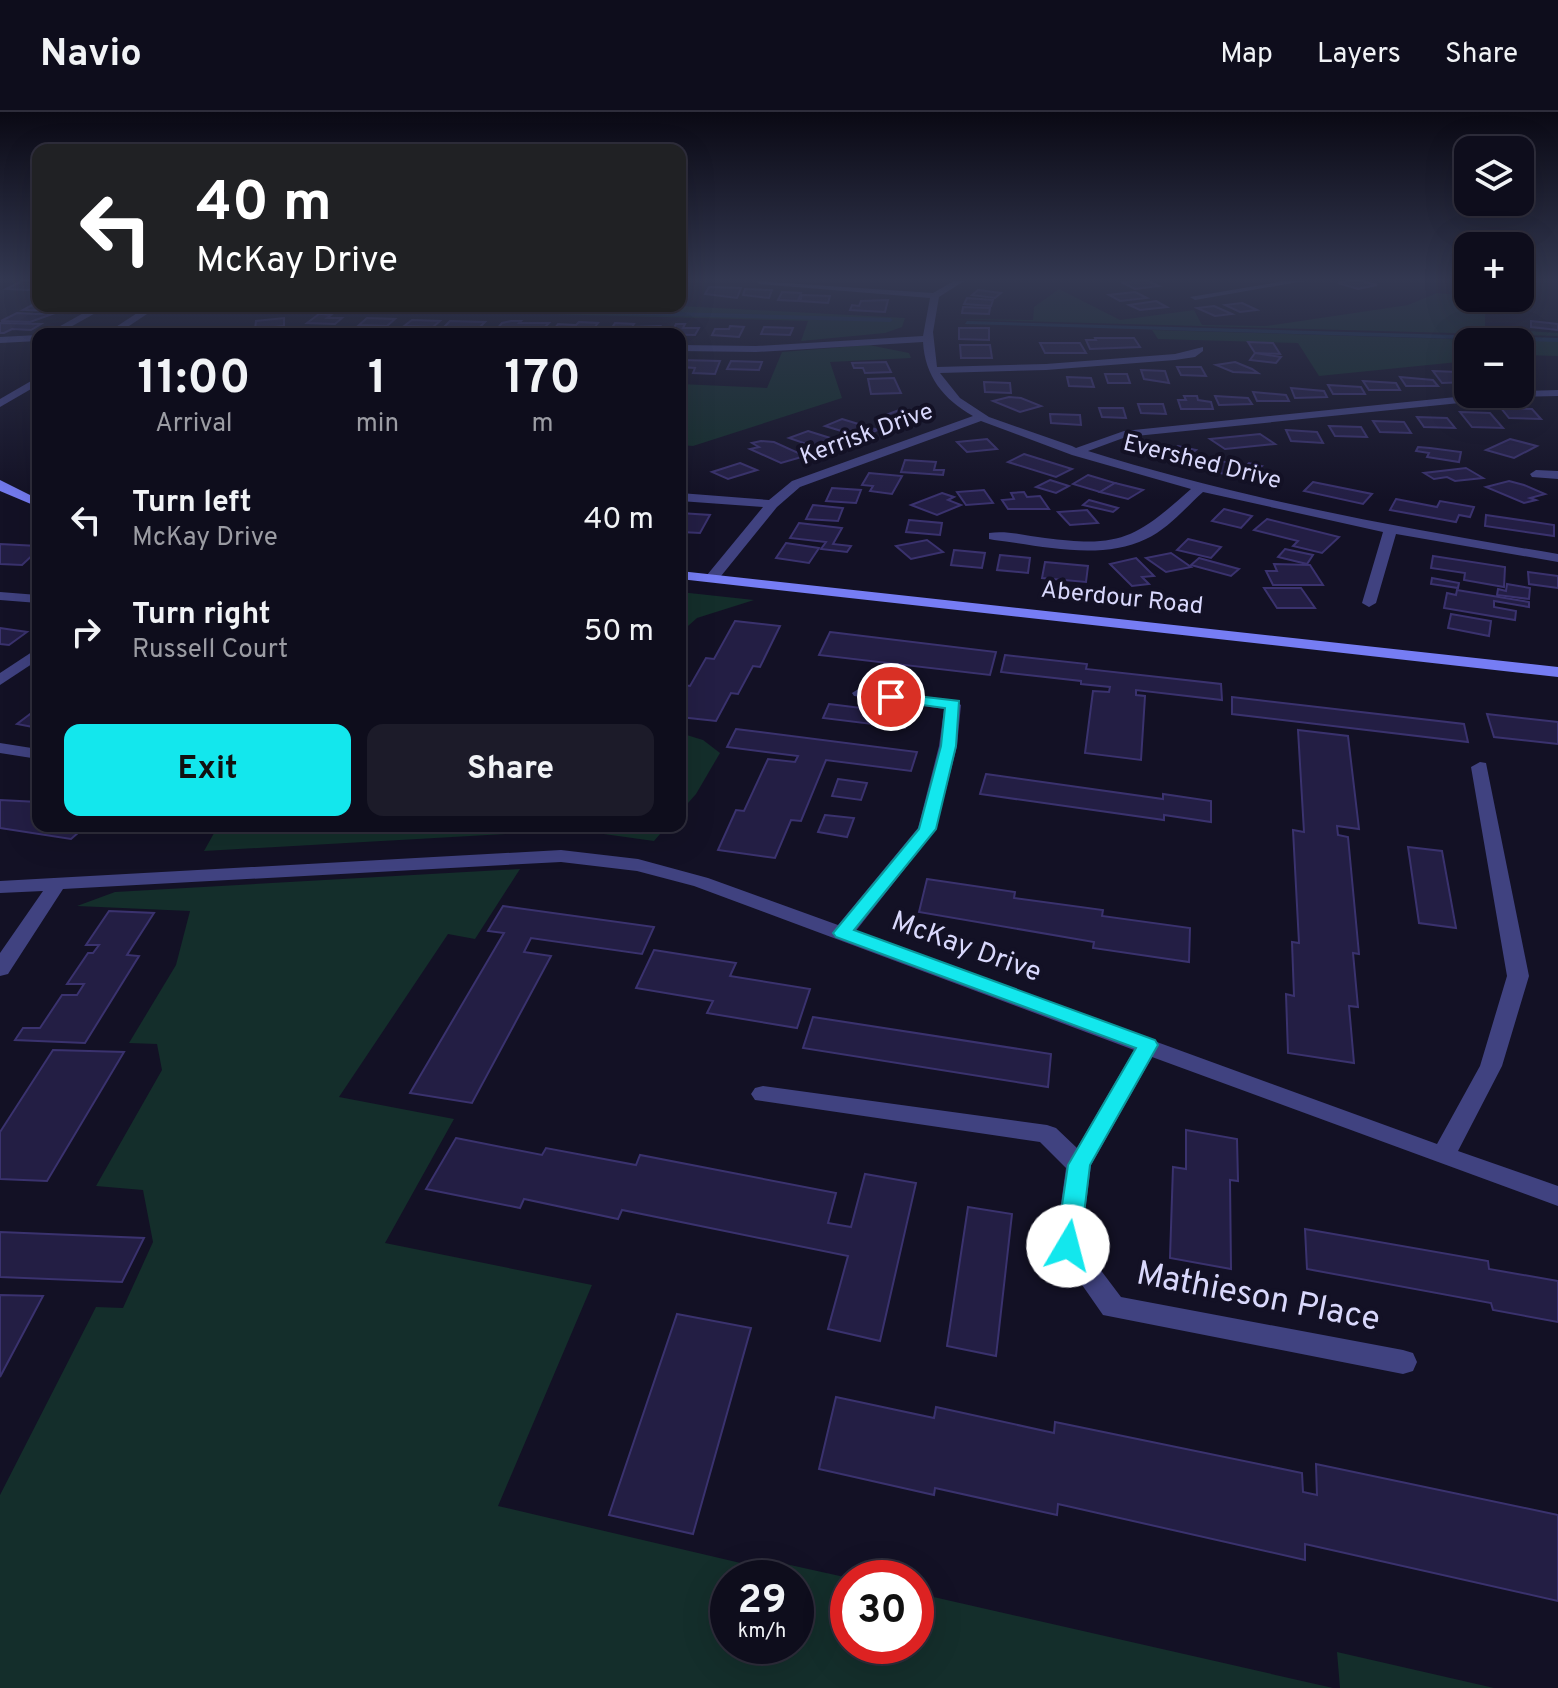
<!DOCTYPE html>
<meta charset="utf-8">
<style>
:root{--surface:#0e0d1c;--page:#1c1b29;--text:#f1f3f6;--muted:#9b9ca3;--line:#2e2d3b;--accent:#13e7ed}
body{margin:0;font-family:Overpass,sans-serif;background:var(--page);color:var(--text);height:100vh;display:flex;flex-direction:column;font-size:30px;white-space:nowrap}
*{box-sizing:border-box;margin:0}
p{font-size:26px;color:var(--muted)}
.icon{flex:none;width:44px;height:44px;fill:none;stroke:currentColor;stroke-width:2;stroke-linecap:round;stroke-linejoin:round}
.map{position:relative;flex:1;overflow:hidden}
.drawer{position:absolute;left:32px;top:216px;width:654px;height:504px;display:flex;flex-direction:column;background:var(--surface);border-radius:16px;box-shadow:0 8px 32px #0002,0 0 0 2px var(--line)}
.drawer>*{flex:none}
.top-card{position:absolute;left:32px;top:32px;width:654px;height:168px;border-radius:16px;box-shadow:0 8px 32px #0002,0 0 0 2px var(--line);background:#202124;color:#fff;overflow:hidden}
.tools{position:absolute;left:1454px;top:24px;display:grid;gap:16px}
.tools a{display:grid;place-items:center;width:80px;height:80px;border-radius:16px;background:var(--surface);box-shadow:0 8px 32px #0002,0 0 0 2px var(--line);font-size:40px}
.speed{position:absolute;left:710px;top:1448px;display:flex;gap:16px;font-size:40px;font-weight:700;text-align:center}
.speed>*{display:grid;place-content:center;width:104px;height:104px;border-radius:50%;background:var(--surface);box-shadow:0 8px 32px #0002,0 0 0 2px var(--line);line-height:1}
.speed small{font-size:20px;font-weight:400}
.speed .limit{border:12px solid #d22;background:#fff;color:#111}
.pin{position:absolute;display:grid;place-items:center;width:68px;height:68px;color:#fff;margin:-34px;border:4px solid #fff;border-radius:50%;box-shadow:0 2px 8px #0007}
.me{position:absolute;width:88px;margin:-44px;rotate:8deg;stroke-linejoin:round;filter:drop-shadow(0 0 6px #0008)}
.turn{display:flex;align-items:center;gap:28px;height:168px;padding:0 32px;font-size:36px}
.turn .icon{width:104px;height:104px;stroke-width:2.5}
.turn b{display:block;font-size:56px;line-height:68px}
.eta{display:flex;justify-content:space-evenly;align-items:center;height:136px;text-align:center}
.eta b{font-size:48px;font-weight:700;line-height:56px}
.action{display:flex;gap:16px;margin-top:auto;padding:16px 32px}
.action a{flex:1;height:92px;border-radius:16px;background:var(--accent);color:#111;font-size:32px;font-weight:700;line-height:92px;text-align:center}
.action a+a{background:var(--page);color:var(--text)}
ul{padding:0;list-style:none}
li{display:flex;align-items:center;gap:24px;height:112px;padding:0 32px}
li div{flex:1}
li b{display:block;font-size:30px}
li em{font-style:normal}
header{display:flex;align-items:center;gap:48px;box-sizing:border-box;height:112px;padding:0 40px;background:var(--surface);border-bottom:2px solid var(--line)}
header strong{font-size:38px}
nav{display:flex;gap:44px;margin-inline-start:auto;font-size:28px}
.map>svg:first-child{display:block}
.green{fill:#142e2b;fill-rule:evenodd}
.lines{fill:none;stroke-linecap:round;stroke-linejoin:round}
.stream{fill:#142d4b;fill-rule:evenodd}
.building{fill:#231e44;stroke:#3a326e;stroke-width:2}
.minor{fill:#404280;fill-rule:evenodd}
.tertiary{fill:#404280;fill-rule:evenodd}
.secondary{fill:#767df4;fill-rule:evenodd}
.route{fill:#13e7ed;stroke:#0c969a;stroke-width:2}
.labels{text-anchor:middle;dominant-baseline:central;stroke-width:8;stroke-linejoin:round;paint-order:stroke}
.far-street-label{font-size:24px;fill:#d9d8fc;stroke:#131125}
.street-label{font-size:28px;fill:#d9d8fc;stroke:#131125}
.near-street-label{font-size:34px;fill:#d9d8fc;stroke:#131125}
</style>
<header>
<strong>Navio</strong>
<nav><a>Map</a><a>Layers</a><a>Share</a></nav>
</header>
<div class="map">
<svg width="1558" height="1576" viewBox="0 0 1558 1576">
<rect width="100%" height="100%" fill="#131125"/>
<g class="green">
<path d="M1059,177L1120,208L1194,198L1202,213L1266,214L1408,193L1437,181L1485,186V216L1558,221V224L948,207L1033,208L1034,195Z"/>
<path d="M244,194H680L905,206L902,215L885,221L801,229L808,209Z"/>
<path d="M1152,218L1521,229L1519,225L1558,226V244L1520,243V230H1468V249L1319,264L1298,231L1158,227Z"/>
<path d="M869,233L909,241L911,246L830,250L842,286L693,334L680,333V272L767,276L782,240Z"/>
<path d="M680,480L754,488L697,506L680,521Z"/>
<path d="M680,621L703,628L720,641L696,682L680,700Z"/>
<path d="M218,714H667L654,729L575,718L204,739Z"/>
<path d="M520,757L475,827L448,822L339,985L454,1007L385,1131L592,1173L498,1394L779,1460L781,1451L849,1466L848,1534H916V1481L1333,1576H0V1383L96,1195L123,1196L153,1130L143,1078L96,1074L162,958L157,932L129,931L176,853L190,799L77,794L115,780ZM728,1466H796V1534H728Z"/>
<path d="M1337,1540L1494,1576H1340Z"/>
</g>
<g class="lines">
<g class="stream">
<path d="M388,194H451L890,206L893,208L890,210L391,196Z"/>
<path d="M967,209L1558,226V230L965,212Z"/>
</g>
</g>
<g class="building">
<path d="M22,169H38V173L29,178L6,177Z"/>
<path d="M1148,169L1159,174L1135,177L1121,170Z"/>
<path d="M1349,169H1362L1377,173L1358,177L1338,171Z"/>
<path d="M709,175L741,176L737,186L705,182Z"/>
<path d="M745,177L772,178L769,186L743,183Z"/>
<path d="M978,178L1001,181L995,186L972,183Z"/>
<path d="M782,180L801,181L798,189L778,188Z"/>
<path d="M1135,180L1147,186L1120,189L1109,183Z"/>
<path d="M802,183L830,184L828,191L800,189Z"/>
<path d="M967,186L993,188L991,194L964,192Z"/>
<path d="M888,188L885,200L850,198L852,193L859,194L861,189Z"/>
<path d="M1156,189L1167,195L1140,198L1129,193Z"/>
<path d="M38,190V194H69L51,199L23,198Z"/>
<path d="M1242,191L1257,198L1240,200L1225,193Z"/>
<path d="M1214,194L1232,202L1215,204L1197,196Z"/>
<path d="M963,195L990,196L989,202L962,201Z"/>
<path d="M17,201L36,202L55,201L30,210L1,209Z"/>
<path d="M319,202L331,203L327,206H342L335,212L307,211Z"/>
<path d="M284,206V214L255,217L256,209Z"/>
<path d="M367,206L395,207L387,214L359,213Z"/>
<path d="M412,208L440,209L433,215L404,214Z"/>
<path d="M450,209L485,210L478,217L443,216Z"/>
<path d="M511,209H521L519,211H549L544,216H537L533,220L496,218L502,211Z"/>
<path d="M1531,209L1558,212V218L1531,215Z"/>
<path d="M579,210L598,211L590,221L552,220L558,212L576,213Z"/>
<path d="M0,211L41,212L31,218L12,217L4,221H0Z"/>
<path d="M615,211L634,212L632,215L660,214L656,219H650L647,222H608Z"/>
<path d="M676,212H685L683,216H699L695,223L656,222L661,215L674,216Z"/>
<path d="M730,214L744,215L739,225L712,223L715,217H729Z"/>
<path d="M764,215L793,216L790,223L761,222Z"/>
<path d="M959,216H989V228L959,227Z"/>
<path d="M1095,226H1134L1140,235L1090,237L1086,228H1096Z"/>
<path d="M1248,230L1273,231L1280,242L1255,241Z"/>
<path d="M1040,231H1080L1086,241H1045Z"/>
<path d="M960,233H990L992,246H961Z"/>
<path d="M1255,241L1281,245L1276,251L1250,248Z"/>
<path d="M680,248L720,249L715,262L693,261L695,256L680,255Z"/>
<path d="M731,249L762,250L759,258L727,257Z"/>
<path d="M886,250L891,260L865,261L863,256H854L852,251Z"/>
<path d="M1235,250L1252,257L1258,261L1233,260L1216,253Z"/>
<path d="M1177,255H1201L1206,264L1181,263Z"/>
<path d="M1141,258L1165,259L1169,271L1144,267Z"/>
<path d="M1433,259L1458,260L1462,264H1468V270L1442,271Z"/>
<path d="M1105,262H1127L1130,271H1108Z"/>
<path d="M1067,265L1091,266L1094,275L1069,274Z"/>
<path d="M1400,265L1433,268L1438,274H1406Z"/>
<path d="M894,266L901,281L871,282L868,267Z"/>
<path d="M1363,269L1396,271L1400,278H1369Z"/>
<path d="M984,270L1010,271L1011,281L985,280Z"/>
<path d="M1328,273L1361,275L1365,282H1333Z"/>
<path d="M1291,276L1324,279L1327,285L1295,286Z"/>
<path d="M1253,280L1286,283L1289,289H1257Z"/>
<path d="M1184,284H1197L1198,288L1211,290L1213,297H1181L1178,288H1186Z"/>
<path d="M1215,284L1248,286L1252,292L1219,293Z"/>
<path d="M1009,285L1021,286L1041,294L1020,300L993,289Z"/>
<path d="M1138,292H1163L1166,302L1141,301Z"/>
<path d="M1099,296H1123L1126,306L1102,305Z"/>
<path d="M1501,296L1532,297L1541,307L1509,306Z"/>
<path d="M899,298L917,303L897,312L878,306Z"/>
<path d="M1460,300L1490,301L1503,316L1472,315Z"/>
<path d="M1050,302L1080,303L1081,313L1051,311Z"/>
<path d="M1417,305L1447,306L1455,316L1424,315Z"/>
<path d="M842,307L878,318L861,325L825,314Z"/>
<path d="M1373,309L1404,310L1411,321L1380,320Z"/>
<path d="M1329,314L1361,315L1367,325L1335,324Z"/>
<path d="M1286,318L1317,320L1323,331L1291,329Z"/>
<path d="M808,319L843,330L824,338L789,326Z"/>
<path d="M1260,322L1275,332L1225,337L1210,327Z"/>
<path d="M987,327L997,337L967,340L957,330Z"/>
<path d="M1510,327L1537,334L1514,346L1486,338Z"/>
<path d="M761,329L774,330L805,344L781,351L750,337L759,335L752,331Z"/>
<path d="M1153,333L1173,337L1178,334L1196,338L1179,350L1150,343L1154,341L1145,339Z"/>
<path d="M1418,335L1430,336L1461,340L1459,350L1427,345L1429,341L1416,339Z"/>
<path d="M1024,342L1072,357L1056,365L1008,350Z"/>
<path d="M905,348L936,350L934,358H944L943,363L901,360Z"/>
<path d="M1217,348L1245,355L1249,351L1262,354L1258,358L1276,361L1265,371L1206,358Z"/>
<path d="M740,351L757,358L728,367L712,360Z"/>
<path d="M1466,356L1483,366L1455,369L1447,365L1434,367L1424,361Z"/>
<path d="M869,361L902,364L892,382L870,379L873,374L862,373Z"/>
<path d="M1088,363L1115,371L1100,380L1073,372Z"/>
<path d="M1050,368L1069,374L1056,381L1036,375Z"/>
<path d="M1509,369L1524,373L1545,382L1530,386L1536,388L1524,391L1486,375Z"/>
<path d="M1313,370L1372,382L1363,392L1304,379Z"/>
<path d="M1115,371L1143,378L1128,387L1100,380Z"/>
<path d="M832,376L861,378L856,391L826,389Z"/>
<path d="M984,378L993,391L966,393L957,380Z"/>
<path d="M1024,380L1027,385L1040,384L1049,397H1008L1002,388L1014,387L1011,381Z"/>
<path d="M942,381L954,385L948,388L961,393L937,403L911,393Z"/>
<path d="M1396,387L1437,395L1440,389L1474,395L1470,405L1459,403L1456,410L1390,398Z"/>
<path d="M1089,388L1118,396L1113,400L1083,393Z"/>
<path d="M813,393L843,396L838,409L806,407Z"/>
<path d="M1224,397L1252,404L1241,416L1212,409Z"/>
<path d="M1087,398L1098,411L1070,413L1058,400Z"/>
<path d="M680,401L710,403L700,421L682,420L685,415H680Z"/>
<path d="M1486,403L1554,413V424L1485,414Z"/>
<path d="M1267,407L1339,425L1322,441L1293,434L1298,429L1254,418Z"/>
<path d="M909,408L942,411L940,423L906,420Z"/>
<path d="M799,411L842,416L833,432L851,434L847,440L821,437L826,430L790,426Z"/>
<path d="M1188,427L1221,435L1211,446L1177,438Z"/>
<path d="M927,428L943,440L911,447L896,434Z"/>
<path d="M786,431L819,436L809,451L776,446Z"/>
<path d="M0,432L38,434V438L22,453L0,452Z"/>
<path d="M1285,437L1313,443L1307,452L1278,445Z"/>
<path d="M954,438L985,441L982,456L951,453Z"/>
<path d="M1171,441L1191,455L1166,460L1146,446Z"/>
<path d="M1000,443L1030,446L1028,461L997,458Z"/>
<path d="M1433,444L1505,455L1504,475L1464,468L1465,461L1431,456Z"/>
<path d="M1136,446L1154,464L1142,465L1149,472L1132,474L1110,452Z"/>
<path d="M1199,446L1239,457L1231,464L1191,453Z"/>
<path d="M1045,450L1088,454L1086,470L1042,466Z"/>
<path d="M1274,452L1310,453L1323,473H1273L1266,459H1277Z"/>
<path d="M1528,460L1558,464V476L1529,472Z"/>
<path d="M1432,466L1459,471L1458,476L1431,472Z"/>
<path d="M1507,472L1530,476L1529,487L1497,483L1498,477L1506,479Z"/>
<path d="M1264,476H1301L1315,496H1277Z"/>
<path d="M1457,478L1529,490V495L1494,489V495L1516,499L1515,508L1444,496L1447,481L1456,483Z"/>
<path d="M1451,502L1491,509L1489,524L1448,516Z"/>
<path d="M735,509L780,514L760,555L753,554L738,582L731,581L716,609L680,605V579L684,573L690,574L706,546L714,547Z"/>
<path d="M0,516L27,520L9,533L0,532Z"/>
<path d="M830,520L996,540L990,563L819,543Z"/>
<path d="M1005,543L1087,552L1086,557L1221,572L1222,588L1136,578V583L1145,584L1141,648L1085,641L1093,579L1109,580L1110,575L1081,572V569L1001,560Z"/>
<path d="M1232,585L1464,612L1468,630L1232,602Z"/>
<path d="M829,592L910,602L905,616L823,606Z"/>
<path d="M38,596V616L17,612Z"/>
<path d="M1487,602L1558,610V632L1494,625Z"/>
<path d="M736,617L917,640L911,659L826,648L801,709L791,708L775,746L718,738L736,698L744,699L768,647L795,650L798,644L727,635Z"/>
<path d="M1298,618L1348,624L1359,717L1337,714L1338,723L1348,725L1359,842L1353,841L1358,895L1349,894L1354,951L1288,941L1286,882L1294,884L1292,830L1299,831L1293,718L1304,720Z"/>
<path d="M986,662L1163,687V682L1211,689V710L1164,703V708L980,682Z"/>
<path d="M838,667L867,671L861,688L832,684Z"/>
<path d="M0,688L38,690V714H86L71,727L0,716Z"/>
<path d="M825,703L854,706L847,725L818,720Z"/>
<path d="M1408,735L1442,739L1456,816L1419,811Z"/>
<path d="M927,767L1015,780L1014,786L1103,798L1102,804L1190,816L1189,850L1093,836L1094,830L919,800Z"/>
<path d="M503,794L654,815L642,842L531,826L524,840L551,844L472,991L410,981L504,821L488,819Z"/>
<path d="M109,799L154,801L127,843L139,844L85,931L15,928L23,916H40L62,883H77L84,872H67L88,841H93L99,833H86Z"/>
<path d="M654,838L736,851L730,864L810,877L797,916L707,901L713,889L636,876Z"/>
<path d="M813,905L1051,942L1048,975L803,936Z"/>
<path d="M53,938L124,940L47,1069L0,1067V1020Z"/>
<path d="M1186,1018L1237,1027L1238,1069L1230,1068L1231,1157L1170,1146L1173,1055L1186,1057Z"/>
<path d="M456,1026L542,1043L546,1036L636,1053L640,1043L836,1081L828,1111L851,1115L865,1062L916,1071L880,1229L828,1217L848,1144L622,1098L618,1107L524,1087L520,1096L426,1077Z"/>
<path d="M968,1095L1012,1102L996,1244L947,1234Z"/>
<path d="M1305,1117L1488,1149L1489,1157L1558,1169V1210L1493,1198L1491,1191L1307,1157Z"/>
<path d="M0,1120L144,1126L122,1170L0,1165Z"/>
<path d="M0,1183L43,1184L0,1265Z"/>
<path d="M677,1202L751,1216L693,1422L609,1403Z"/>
<path d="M836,1285L934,1306L936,1295L1054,1321L1055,1310L1302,1361L1303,1380L1317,1383L1316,1352L1558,1403V1489L1305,1432V1448L1058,1392L1057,1403L935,1376L934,1383L819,1357Z"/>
</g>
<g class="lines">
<g class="minor">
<path d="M756,169L933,181L954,169H964L939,185L933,220L937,255L1046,252L1175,242L1203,235V239L1195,245L1175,248L1046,258L940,261L960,286L989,305L1072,334L1076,336L1124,319L1485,282H1520V279L1558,278V284L1519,285L1126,325L1088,339C1242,387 1400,416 1558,442V450L1396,422L1376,491L1369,495L1362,491L1383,420L1203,380C1185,396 1168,417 1146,427C1100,449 1043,434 994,428L989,427V421C1007,418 1027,424 1045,426C1121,436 1136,426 1191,377L1072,343L981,309L800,375L777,395L717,469H707V463L763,395L680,389V381L769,388L792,369L973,304C943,287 925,264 923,230L756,240L680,239V233L756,234L923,224L930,186L760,172Z"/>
<path d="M1285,169H1304L1195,188L1190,185Z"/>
<path d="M96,194H108L58,222H46Z"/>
<path d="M38,223V229L0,231V225Z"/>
<path d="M1536,358L1558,359V367L1532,365L1530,362Z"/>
<path d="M0,480L38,483V491L0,488Z"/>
<path d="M38,536V548L0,573V561Z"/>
<path d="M860,576L953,588L961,593L957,634L936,717L855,820L1437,1032L1480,954L1507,864L1471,655L1480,650L1486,651L1529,864L1502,954L1458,1039L1558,1074V1094L1152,945L1091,1053L1081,1132L1121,1185L1403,1238L1413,1241L1417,1250L1413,1259L1403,1262L1103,1203L1055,1134L1066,1056L1040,1030L755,988L751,982L755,976L763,974L1047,1013L1056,1016L1077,1036L1134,938L694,774L637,759L561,750L63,777L8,862L0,864V841L43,779L0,781V769L561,738L638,747L708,766L838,813L918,716L939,634L944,597L854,584L852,581Z"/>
<path d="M0,631L38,637V647L0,641Z"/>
</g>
<g class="tertiary">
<path d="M148,194H159L117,222H105Z"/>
<path d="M38,265V273L0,295V287Z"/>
</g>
<g class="secondary">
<path d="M0,368L38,387V395L0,379Z"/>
<path d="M680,459L1558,555V565L680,467Z"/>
</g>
</g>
<linearGradient id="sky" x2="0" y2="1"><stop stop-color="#0a0914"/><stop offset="0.43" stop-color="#333851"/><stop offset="1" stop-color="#333851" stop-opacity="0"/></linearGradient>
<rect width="1558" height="389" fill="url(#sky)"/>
<path class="route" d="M891,581L959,589L956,634L936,717L854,818L1155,928L1158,933L1090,1053L1080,1134L1076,1141L1068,1144L1059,1141L1056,1134L1068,1053L1136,936L836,825L833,821L919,717L941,634L945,596L886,588L884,585Z"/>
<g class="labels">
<g class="far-street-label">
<text transform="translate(867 323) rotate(-20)">Kerrisk Drive</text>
<text transform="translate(1202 351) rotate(14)">Evershed Drive</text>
<text transform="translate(1122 487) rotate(6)">Aberdour Road</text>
</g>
<g class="street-label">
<text transform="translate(966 836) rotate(20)">McKay Drive</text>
</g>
<g class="near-street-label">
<text transform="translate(1258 1186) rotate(11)">Mathieson Place</text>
</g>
</g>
</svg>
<div class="tools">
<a><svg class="icon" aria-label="layers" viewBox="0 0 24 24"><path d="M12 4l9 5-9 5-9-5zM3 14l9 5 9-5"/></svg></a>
<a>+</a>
<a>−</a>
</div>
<div class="speed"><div>29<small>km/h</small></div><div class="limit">30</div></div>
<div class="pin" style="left:891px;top:585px;background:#d93025"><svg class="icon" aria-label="arrive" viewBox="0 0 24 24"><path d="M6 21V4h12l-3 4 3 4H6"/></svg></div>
<svg class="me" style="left:1068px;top:1134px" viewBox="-20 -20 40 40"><circle r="19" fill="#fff"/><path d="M0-13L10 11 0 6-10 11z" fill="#13e7ed"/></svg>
<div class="top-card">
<div class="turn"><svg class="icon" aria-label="left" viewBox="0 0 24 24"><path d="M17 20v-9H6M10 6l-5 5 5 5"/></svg><div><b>40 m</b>McKay Drive</div></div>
</div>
<section class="drawer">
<div class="eta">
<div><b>11:00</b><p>Arrival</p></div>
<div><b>1</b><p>min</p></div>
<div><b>170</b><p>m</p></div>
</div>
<ul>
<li><svg class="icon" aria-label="left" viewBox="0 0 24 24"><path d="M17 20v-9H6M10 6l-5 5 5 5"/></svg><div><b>Turn left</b><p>McKay Drive</p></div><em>40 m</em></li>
<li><svg class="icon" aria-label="right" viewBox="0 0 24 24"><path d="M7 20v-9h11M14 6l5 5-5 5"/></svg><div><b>Turn right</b><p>Russell Court</p></div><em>50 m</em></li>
</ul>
<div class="action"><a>Exit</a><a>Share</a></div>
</section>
</div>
